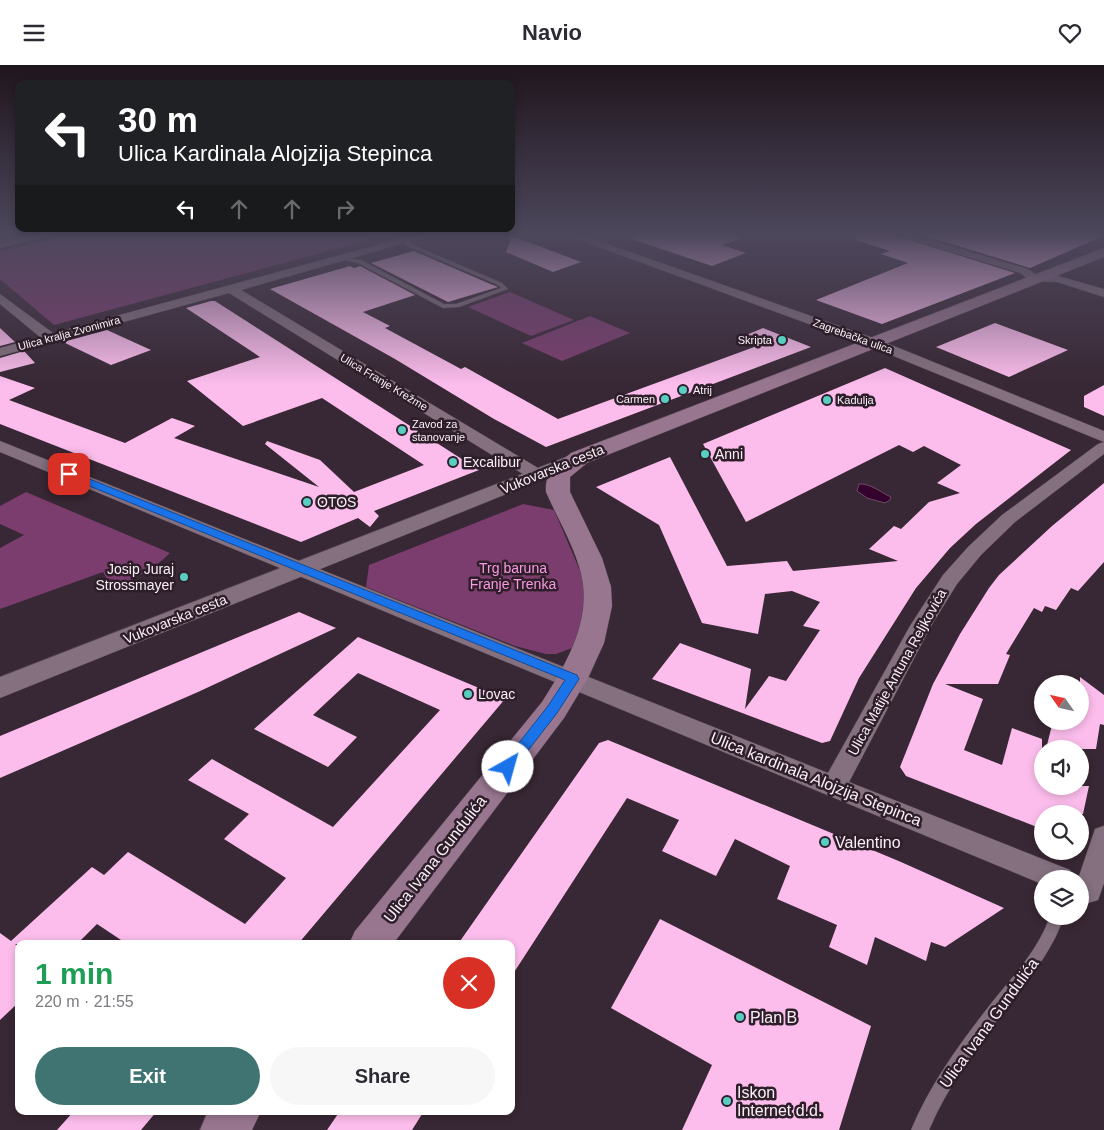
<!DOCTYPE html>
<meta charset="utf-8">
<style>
:root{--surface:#fff;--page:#f7f7f7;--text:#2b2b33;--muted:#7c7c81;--accent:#3f7473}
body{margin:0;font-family:Arial,sans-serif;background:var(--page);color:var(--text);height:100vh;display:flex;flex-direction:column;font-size:19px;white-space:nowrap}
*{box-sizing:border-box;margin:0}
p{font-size:16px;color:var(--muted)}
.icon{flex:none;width:28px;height:28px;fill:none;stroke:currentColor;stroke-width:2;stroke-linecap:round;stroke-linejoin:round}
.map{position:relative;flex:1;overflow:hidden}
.details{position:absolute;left:15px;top:875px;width:500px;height:175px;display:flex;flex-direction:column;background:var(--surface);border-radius:10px;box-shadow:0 2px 8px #0003}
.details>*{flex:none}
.hud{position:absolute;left:15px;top:15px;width:500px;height:152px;border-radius:10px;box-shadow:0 2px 8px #0003;background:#202124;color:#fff;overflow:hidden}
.needle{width:32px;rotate:304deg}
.tools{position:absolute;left:1034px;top:610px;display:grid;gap:10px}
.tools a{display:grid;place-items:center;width:55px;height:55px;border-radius:50%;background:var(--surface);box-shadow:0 2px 8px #0003;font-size:25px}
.pin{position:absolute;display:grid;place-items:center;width:42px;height:42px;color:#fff;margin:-21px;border-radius:10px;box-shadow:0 2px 8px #0006}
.me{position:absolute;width:55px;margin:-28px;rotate:38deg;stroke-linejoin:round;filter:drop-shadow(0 0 4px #0008)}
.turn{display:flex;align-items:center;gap:18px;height:105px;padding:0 20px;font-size:22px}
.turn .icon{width:65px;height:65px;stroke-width:2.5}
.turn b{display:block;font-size:35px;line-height:42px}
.lanes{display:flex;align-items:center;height:48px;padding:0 20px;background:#0003;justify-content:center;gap:25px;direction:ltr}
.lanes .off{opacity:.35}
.round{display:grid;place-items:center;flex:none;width:52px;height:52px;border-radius:26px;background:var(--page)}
.headline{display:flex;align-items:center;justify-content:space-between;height:85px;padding:0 20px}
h1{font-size:30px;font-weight:700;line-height:38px;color:#1e9e55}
.cta{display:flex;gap:10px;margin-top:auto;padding:10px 20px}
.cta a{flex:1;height:58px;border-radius:30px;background:var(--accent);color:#fff;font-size:20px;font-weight:700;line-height:58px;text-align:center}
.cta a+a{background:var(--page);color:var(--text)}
header{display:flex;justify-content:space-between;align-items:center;height:65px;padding:0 20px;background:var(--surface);font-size:22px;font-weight:700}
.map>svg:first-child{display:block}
.green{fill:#7b3d6e}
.water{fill:#34022c;stroke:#704969}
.building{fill:#fcbdec}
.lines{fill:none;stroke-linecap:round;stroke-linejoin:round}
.service-casing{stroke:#544650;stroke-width:1}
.minor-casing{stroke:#544650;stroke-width:1}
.tertiary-casing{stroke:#544650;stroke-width:1}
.secondary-casing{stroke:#544650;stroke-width:1}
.service{fill:#84707e;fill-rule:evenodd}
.minor{fill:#84707e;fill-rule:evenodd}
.tertiary{fill:#84707e;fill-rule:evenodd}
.secondary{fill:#98768f;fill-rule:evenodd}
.tram{stroke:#93858f;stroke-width:1}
.route{fill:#1a73e8;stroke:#114b97}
.poi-dot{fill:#57cec1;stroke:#2d1e2a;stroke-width:2}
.labels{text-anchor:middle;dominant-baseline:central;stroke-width:5;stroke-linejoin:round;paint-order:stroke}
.far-street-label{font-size:11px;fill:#fbeff7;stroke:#2d1e2a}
.far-poi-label{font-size:11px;fill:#fbeff7;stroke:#2d1e2a;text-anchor:start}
.poi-label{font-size:14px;fill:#fbeff7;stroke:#2d1e2a;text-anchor:start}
.street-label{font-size:14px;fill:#fbeff7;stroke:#2d1e2a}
.park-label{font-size:14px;fill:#fa99e4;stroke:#2d1e2a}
.near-street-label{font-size:16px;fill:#fbeff7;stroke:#2d1e2a}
.near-poi-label{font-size:16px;fill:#fbeff7;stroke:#2d1e2a;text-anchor:start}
</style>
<header><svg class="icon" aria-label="menu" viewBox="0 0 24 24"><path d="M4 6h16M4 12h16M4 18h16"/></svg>Navio<svg class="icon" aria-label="heart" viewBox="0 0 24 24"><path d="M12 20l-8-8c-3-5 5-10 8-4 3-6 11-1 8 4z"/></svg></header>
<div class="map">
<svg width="1104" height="1065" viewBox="0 0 1104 1065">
<rect width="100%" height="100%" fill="#382734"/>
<g class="green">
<path d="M72,170H388L54,260L0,214V186Z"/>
<path d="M510,227L574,255L531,271L468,242Z"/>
<path d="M590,251L630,268L562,296L522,278Z"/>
<path d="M26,427L170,488C153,505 134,514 112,523L103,507L0,544V483L24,470L0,459V441Z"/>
<path d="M523,439L554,445L584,515L589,532L575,582L556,589H546L515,581L366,522L369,500Z"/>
</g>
<path class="water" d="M859,419C870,418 880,427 891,432L890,435L885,438L867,433L857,426Z"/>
<g class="building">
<path d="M633,170H741V173L722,180L746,188L712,201L632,174Z"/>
<path d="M857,170H894L1015,208L882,259L816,235L908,198L881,189L890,186L856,175Z"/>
<path d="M922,170H1101V172L1030,203Z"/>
<path d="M512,171L581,197L553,207L506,187Z"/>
<path d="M414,186L488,218L498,222L448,237L371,198Z"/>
<path d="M350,201L354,203L360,201L415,230L363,247L390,261L385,263L461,304L465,302L558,354L757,281L739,273L763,263L811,282L546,382L494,354L395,294L270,224Z"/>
<path d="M211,236H215L479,405L374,446L379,451L370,462L358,453L301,477L0,359V311L35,323L9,335L125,378L172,353L195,361L174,373L319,422L265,379L267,376L320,395L354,427L424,400L322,333L243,361L187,316L260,292L186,243Z"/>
<path d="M995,258L1068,285L1009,312L936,282Z"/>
<path d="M0,263L15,277L0,281Z"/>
<path d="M107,265L151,285L111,300L63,277Z"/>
<path d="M24,286L35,298L0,307V293Z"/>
<path d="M885,303L1071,385L976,459L950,483L916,523L859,613L830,676L822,678L652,614L680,578L751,604L745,644L769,611L786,616L820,565L803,561L820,537L792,526L765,529L758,569L702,558L659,460L596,422L670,392L727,501L787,496L793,506L898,496L869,484L894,461L901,464L929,437L960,428L937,418L961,400L924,381L913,387L899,380L746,457L703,379Z"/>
<path d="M1104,320V351L1084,342V331Z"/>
<path d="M1104,418V497L1078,526L1071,523L1056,545L1045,541L1042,547L1034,543L1006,589L1010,590L998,619H945L983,634L964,685L1002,700L1012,663L1042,674V721H1089L1083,749H1042V764L906,711L900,702L933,619L960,569L989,523L999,510L1052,461Z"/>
<path d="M299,547L336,563L198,627L0,713V671Z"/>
<path d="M358,572L505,634L298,879H127L97,859L77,879H15L19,882V937L0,955V868L11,876L92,802L104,810L128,787L245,859L286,813L224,774L249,749L188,715L212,694L333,762L440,645L358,608L313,650L357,672L328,702L254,664Z"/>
<path d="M1080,612L1104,630V660L1100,659L1096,684H1046L1053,656H1080Z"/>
<path d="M608,675L901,797L1004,843L945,882L931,877L926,896L875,872L867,900L829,882L837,860L777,834L790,801L735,774L716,811L662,786L679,755L627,733L511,912V879H458L599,678Z"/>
<path d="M660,854L871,961L839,1065H682L712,1000L611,943Z"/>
<path d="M74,1046H157L141,1065H57Z"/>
<path d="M340,1046H424L412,1065H327Z"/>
</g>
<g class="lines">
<g class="service-casing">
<g id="service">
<path d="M406,175H410V178L413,180L502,218L508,224L459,242L443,243L358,198L339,194L342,192L361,195L444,239H456L501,223L498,220L405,180Z"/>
<path d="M1050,851H1064C1053,886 1029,913 1007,942C978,981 948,1020 929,1065H911C931,1017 961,977 993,936C1014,910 1039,884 1050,851Z"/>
</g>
</g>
<g class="minor-casing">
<g id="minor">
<path d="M414,170H432L241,225L543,406L545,410L543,414H531L229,228L0,291V283L40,272L0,239V229L53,268Z"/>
<path d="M566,170H582L879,275L1104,366V377L869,281Z"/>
<path d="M896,170H914L1028,204L1038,211H1058L1104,224V232L1057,217L1031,216L1020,208Z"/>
<path d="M0,376L828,708L910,561L943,510L968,482L1002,450L1098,379L1104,377V389L1015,457L981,490L957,519L931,561L849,717L1070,805L1074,814H1042V819L0,387Z"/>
<path d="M1104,761V818L1098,835L1088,838L1080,835V814H1078L1095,764Z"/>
</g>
</g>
<g class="tertiary-casing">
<g id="tertiary">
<path d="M19,170H42L41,173L0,183V175Z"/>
<path d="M579,387L586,389L589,393L586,397L0,633V612Z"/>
</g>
</g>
<g class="secondary-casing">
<g id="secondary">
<path d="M1104,183V192L587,398L570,412V427L602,493L611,522L612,541L604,578L588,613L564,653L393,879H349L355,866L542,637C568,597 595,550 579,501C571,475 557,452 546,427C545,405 556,401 571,388Z"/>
<path d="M208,1046H261L252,1065H200Z"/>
</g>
</g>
<use href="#service" class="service"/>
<use href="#minor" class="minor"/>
<use href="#tertiary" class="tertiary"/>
<use href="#secondary" class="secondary"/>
<path class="tram" d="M0,181L49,170"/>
</g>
<linearGradient id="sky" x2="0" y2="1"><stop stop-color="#1f151d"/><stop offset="0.53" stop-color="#4d475c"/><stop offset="1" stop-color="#4d475c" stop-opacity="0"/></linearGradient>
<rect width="1104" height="320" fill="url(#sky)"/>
<path class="route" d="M65,407H72L577,610L579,614L557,648L513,705H503L501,702L503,698L548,641L565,615L65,411Z"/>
<g class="poi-dot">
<circle cx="782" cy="275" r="5"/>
<circle cx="683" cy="325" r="5"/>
<circle cx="665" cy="334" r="5"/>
<circle cx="827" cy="335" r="5"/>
<circle cx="402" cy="365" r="5"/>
<circle cx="705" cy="389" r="5"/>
<circle cx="453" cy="397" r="5"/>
<circle cx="307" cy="437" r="5"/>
<circle cx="184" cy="512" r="5"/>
<circle cx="468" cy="629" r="5"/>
<circle cx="825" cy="777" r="5"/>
<circle cx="740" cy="952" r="5"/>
<circle cx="727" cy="1036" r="5"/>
</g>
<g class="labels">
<g class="far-street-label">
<text transform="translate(69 268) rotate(-15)">Ulica kralja Zvonimira</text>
<text transform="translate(853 271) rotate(20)">Zagrebačka ulica</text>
<text transform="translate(384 317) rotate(31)">Ulica Franje Krežme</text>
</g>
<g class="far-poi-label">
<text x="772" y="275" text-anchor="end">Skripta</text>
<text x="693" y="325">Atrij</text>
<text x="655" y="334" text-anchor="end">Carmen</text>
<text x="837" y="335">Kadulja</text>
<text x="412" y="359">Zavod za<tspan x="412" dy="13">stanovanje</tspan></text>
</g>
<g class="poi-label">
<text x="715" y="389">Anni</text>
<text x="463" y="397">Excalibur</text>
<text x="317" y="437">OTOS</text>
<text x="174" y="504" text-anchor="end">Josip Juraj<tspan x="174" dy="16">Strossmayer</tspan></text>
<text x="478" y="629">Lovac</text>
</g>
<g class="street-label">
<text transform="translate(552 404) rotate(-22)">Vukovarska cesta</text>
<text transform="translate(175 554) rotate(-22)">Vukovarska cesta</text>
<text transform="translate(897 607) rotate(-61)">Ulica Matije Antuna Reljkovića</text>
</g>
<g class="park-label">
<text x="513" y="503">Trg baruna<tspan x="513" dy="16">Franje Trenka</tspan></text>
</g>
<g class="near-street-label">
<text transform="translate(816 714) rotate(22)">Ulica kardinala Alojzija Stepinca</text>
<text transform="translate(435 794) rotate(-52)">Ulica Ivana Gundulića</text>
<text transform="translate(989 958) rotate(-54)">Ulica Ivana Gundulića</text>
</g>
<g class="near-poi-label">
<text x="835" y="777">Valentino</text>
<text x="750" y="952">Plan B</text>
<text x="737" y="1027">Iskon<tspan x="737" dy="18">Internet d.d.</tspan></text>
</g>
</g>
</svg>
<div class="tools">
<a><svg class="needle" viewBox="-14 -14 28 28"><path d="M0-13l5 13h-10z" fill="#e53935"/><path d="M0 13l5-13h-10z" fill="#7c7c81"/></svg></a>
<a><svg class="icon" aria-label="sound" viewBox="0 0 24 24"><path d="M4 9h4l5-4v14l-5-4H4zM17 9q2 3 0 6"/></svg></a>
<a><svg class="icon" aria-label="search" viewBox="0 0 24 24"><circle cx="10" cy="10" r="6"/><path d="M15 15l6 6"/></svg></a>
<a><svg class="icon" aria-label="layers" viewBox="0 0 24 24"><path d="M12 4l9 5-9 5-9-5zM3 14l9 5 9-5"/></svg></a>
</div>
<div class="pin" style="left:69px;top:409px;background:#d93025"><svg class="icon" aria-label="arrive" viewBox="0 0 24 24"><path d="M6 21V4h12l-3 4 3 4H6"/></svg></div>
<svg class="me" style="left:508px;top:702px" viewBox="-20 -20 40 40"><circle r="19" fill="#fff"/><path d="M0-13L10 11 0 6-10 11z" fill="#1a73e8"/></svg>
<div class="hud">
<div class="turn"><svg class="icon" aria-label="left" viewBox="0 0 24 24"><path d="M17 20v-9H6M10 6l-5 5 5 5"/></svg><div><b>30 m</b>Ulica Kardinala Alojzija Stepinca</div></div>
<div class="lanes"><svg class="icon" aria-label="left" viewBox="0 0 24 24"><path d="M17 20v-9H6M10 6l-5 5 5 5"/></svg><svg class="icon off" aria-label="ahead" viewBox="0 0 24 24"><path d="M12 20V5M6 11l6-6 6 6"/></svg><svg class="icon off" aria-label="ahead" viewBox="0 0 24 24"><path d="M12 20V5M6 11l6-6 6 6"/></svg><svg class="icon off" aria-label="right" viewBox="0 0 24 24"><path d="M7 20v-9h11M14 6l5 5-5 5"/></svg></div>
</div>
<section class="details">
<div class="headline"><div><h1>1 min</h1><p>220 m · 21:55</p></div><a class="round" style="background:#d93025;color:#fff"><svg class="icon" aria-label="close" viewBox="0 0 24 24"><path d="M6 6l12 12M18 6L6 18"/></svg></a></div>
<div class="cta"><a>Exit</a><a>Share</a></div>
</section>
</div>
